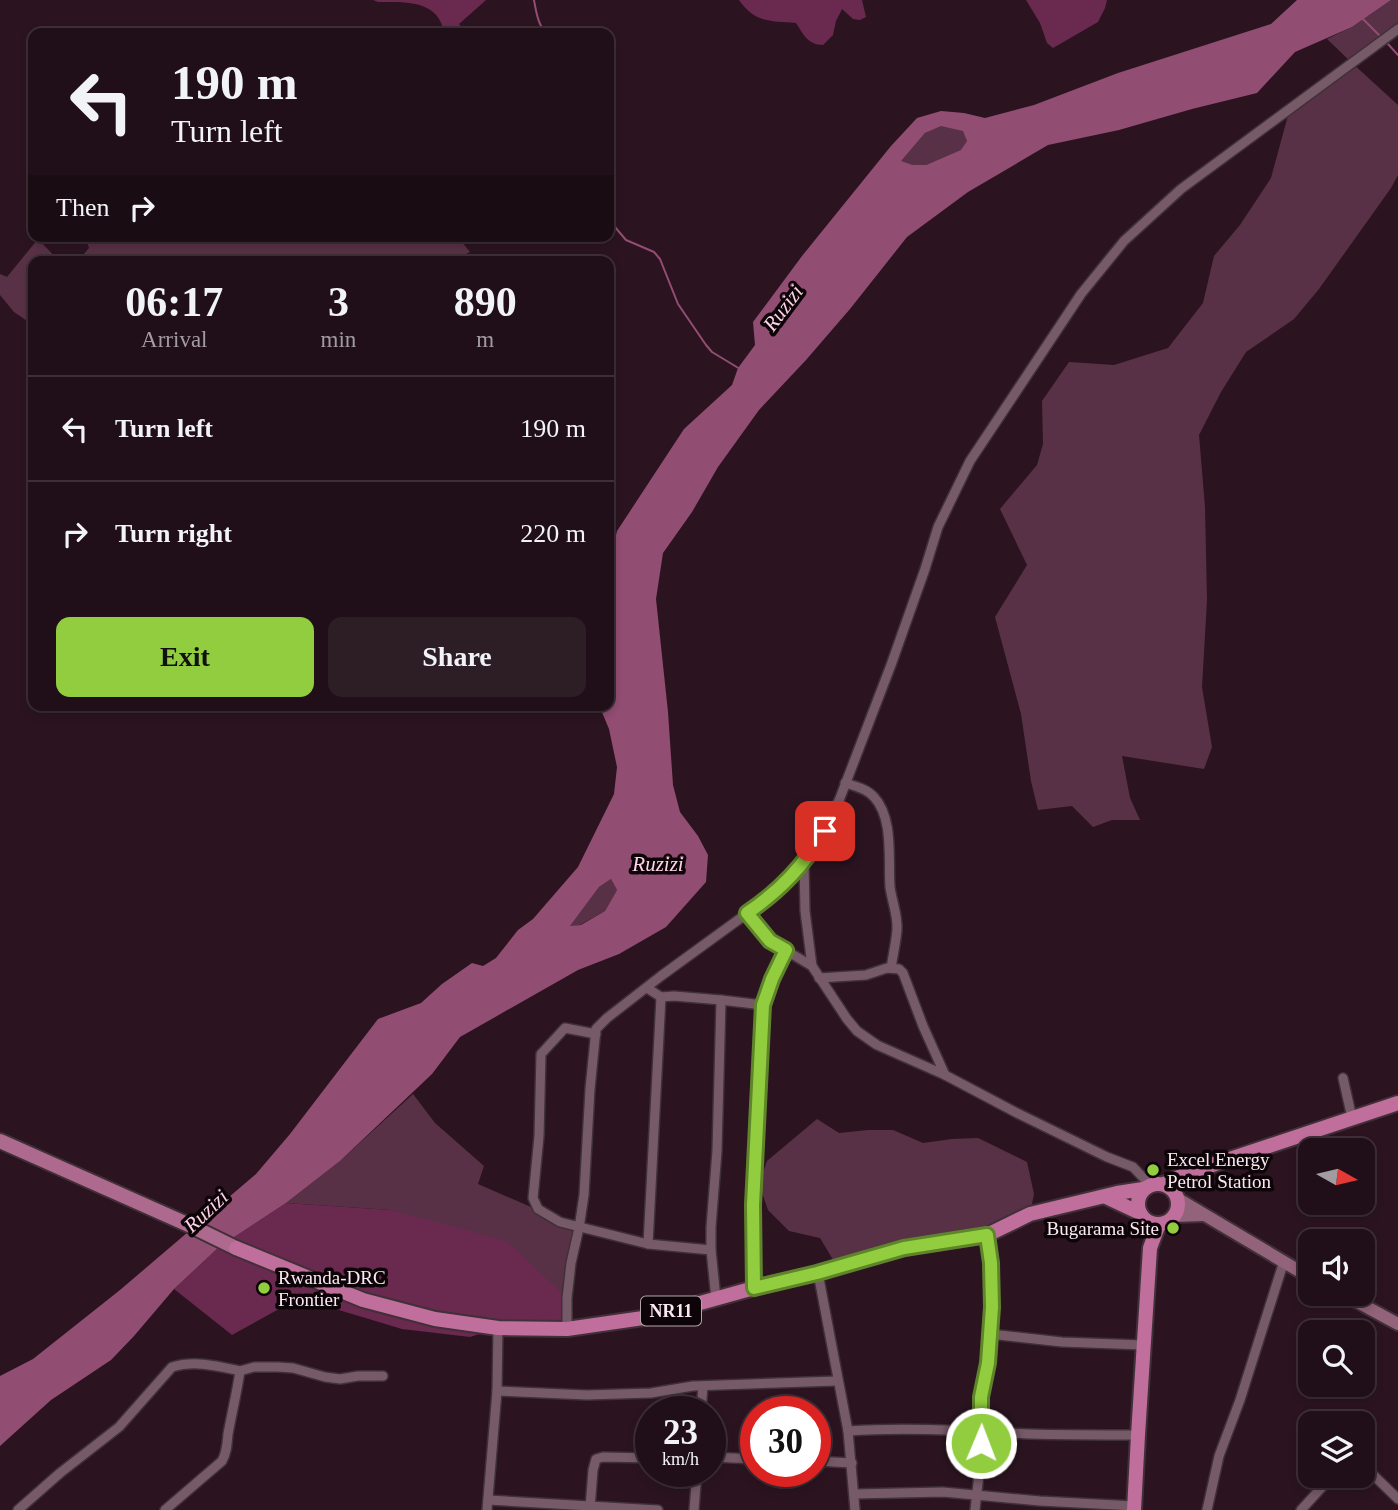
<!DOCTYPE html>
<style>
:root{--surface:#200f18;--page:#2d1d25;--text:#f1f3f6;--muted:#a29ca2;--line:#3d2f37;--accent:#91cd3f}
body{margin:0;font-family:"Times New Roman",serif;background:var(--page);color:var(--text);height:100vh;display:flex;flex-direction:column;font-size:26px;white-space:nowrap}
*{box-sizing:border-box;margin:0}
p{font-size:23px;color:var(--muted)}
.icon{flex:none;width:38px;height:38px;fill:none;stroke:currentColor;stroke-width:2;stroke-linecap:round;stroke-linejoin:round}
.map{position:relative;flex:1;overflow:hidden}
.side{position:absolute;left:28px;top:256px;width:586px;height:455px;display:flex;flex-direction:column;background:var(--surface);border-radius:14px;box-shadow:0 4px 10px #0003,0 0 0 2px var(--line)}
.side>*{flex:none}
.guide{position:absolute;left:28px;top:28px;width:586px;height:214px;border-radius:14px;box-shadow:0 4px 10px #0003,0 0 0 2px var(--line);background:#200f18;color:var(--text);overflow:hidden}
.needle{width:46px;rotate:98deg}
.fabs{position:absolute;left:1298px;top:1138px;display:grid;gap:14px}
.fabs a{display:grid;place-items:center;width:77px;height:77px;border-radius:14px;background:var(--surface);box-shadow:0 4px 10px #0003,0 0 0 2px var(--line);font-size:35px}
.speed{position:absolute;left:635px;top:1396px;display:flex;gap:14px;font-size:35px;font-weight:700;text-align:center}
.speed>*{display:grid;place-content:center;width:91px;height:91px;border-radius:50%;background:var(--surface);box-shadow:0 4px 10px #0003,0 0 0 2px var(--line);line-height:1}
.speed small{font-size:18px;font-weight:400}
.speed .limit{border:10px solid #d22;background:#fff;color:#111}
.pin{position:absolute;display:grid;place-items:center;width:60px;height:60px;color:#fff;margin:-30px;border-radius:14px;box-shadow:0 4px 10px #0006}
.me{position:absolute;width:77px;margin:-38px;rotate:1deg;stroke-linejoin:round;filter:drop-shadow(0 0 5px #0008)}
.turn{display:flex;align-items:center;gap:24px;height:147px;padding:0 28px;font-size:32px}
.turn .icon{width:91px;height:91px;stroke-width:2.5}
.turn b{display:block;font-size:49px;line-height:60px}
.then{display:flex;align-items:center;height:66px;padding:0 28px;background:#0003;gap:14px;font-size:26px}
.eta{display:flex;justify-content:space-evenly;align-items:center;height:119px;text-align:center}
.eta b{font-size:42px;font-weight:700;line-height:49px}
.primary-button{display:flex;gap:14px;margin-top:auto;padding:14px 28px}
.primary-button a{flex:1;height:80px;border-radius:14px;background:var(--accent);color:#111;font-size:28px;font-weight:700;line-height:80px;text-align:center}
.primary-button a+a{background:var(--page);color:var(--text)}
ul{padding:0;list-style:none}
li{display:flex;align-items:center;gap:21px;height:105px;padding:0 28px;border-top:2px solid var(--line)}
li div{flex:1}
li b{display:block;font-size:26px}
li em{font-style:normal}
.map>svg:first-child{display:block}
.green{fill:#593146}
.forest{fill:#6a294f}
.water{fill:#924d73;fill-rule:evenodd}
.lines{fill:none;stroke-linecap:round;stroke-linejoin:round}
.stream{stroke:#924d73;stroke-width:2}
.minor-casing{stroke:#403038;stroke-width:12}
.secondary-casing{stroke:#403038;stroke-width:16}
.primary-casing{stroke:#403038;stroke-width:18}
.trunk-casing{stroke:#403038;stroke-width:18}
.minor{stroke:#775a68;stroke-width:9}
.secondary{stroke:#93627b;stroke-width:12}
.primary{stroke:#ae698e;stroke-width:14}
.trunk{stroke:#c06e9b;stroke-width:14}
.route-casing{stroke:#5e8529;stroke-width:18}
.route{stroke:#91cd3f;stroke-width:12}
.poi-dot{fill:#91cd3f;stroke:#0d0408;stroke-width:2.5}
.labels{text-anchor:middle;dominant-baseline:central;stroke-width:7;stroke-linejoin:round;paint-order:stroke}
.shield{fill:#0d0408;stroke:#b3a4ab;stroke-width:2}
.shield-label{font-size:18px;font-weight:bold;fill:#fae9f1}
.poi-label{font-size:19px;fill:#fae9f1;stroke:#0d0408;text-anchor:start}
.water-label{font-size:21px;font-style:italic;fill:#fdd3e8;stroke:#0d0408}
</style>
<div class="map">
<svg width="1398" height="1510" viewBox="0 0 1398 1510">
<rect width="100%" height="100%" fill="#2b1420"/>
<g class="green">
<path d="M1391,0H1398V29L1352,63L1398,105V175L1391,188L1319,289L1294,319L1246,352L1221,392L1199,435L1205,507L1207,600L1202,687L1212,747L1204,769L1122,756L1130,798L1140,820H1112L1093,827L1072,806L1038,810L1031,781L1021,714L995,617L1027,565L1000,509L1037,465L1043,444L1042,401L1069,362L1114,365L1168,348L1203,303L1214,256L1240,225L1271,178L1290,108L1351,62L1327,39L1352,27Z"/>
<path d="M941,125L964,131L967,141L962,150L926,165H913L900,161L925,133Z"/>
<path d="M85,236H457L470,252L453,261H78L89,248Z"/>
<path d="M38,239L59,261H33V325L14,312L0,295V274L7,277Z"/>
<path d="M611,879L617,890L605,911L580,925L569,927L599,887Z"/>
<path d="M413,1094L435,1123L484,1166L478,1184L579,1228L567,1298L391,1210L286,1203L340,1161Z"/>
<path d="M817,1119L839,1133L868,1130H893L923,1143L952,1139L978,1138L1027,1162L1034,1194L1030,1214L987,1235L838,1268L820,1238L789,1231L768,1210L759,1184L767,1161Z"/>
</g>
<g class="forest">
<path d="M373,0H486L459,24L467,33H444C439,0 406,2 378,2Z"/>
<path d="M739,0H862L866,17L860,20L853,19L842,9L836,21L833,35L823,45C808,45 803,34 796,23C770,21 755,23 739,0Z"/>
<path d="M1026,0H1107L1105,8L1098,22L1053,48L1047,43L1040,23Z"/>
<path d="M286,1203L391,1210L507,1241L567,1298V1329L498,1328L470,1337L402,1329L299,1298L232,1335L174,1289L219,1247Z"/>
</g>
<path class="water" d="M1297,0H1391L1352,27L1295,52L1257,93L1192,109L1119,130L1048,145L968,192L907,237L850,309L806,360L759,410L718,467L692,512L663,553L656,599L668,712L673,785L680,812L698,836L708,855L706,882L666,927L619,954L578,970L460,1037L432,1074L340,1161L286,1203L219,1247L174,1289L134,1336L111,1360L51,1400L0,1446V1376L33,1359L120,1290L256,1174L290,1134L378,1019L421,1003L442,984L472,963L483,966L496,958L518,930L533,919L578,867L614,794L617,767L609,729L599,705H609V563L617,531L684,429L732,385L738,368L755,345L753,322L802,256L891,146L917,118L941,111L964,113L985,118L1034,105L1118,73L1271,24ZM941,126L963,131L967,141L961,150L926,165H913L901,161L925,133ZM611,879L617,890L605,911L581,925L570,926L599,887Z"/>
<g class="lines">
<g class="stream">
<path d="M534,0C536,11 538,25 546,33"/>
<path d="M1362,18L1379,35"/>
<path d="M1388,44L1398,55"/>
<path d="M609,220L626,240L654,252L660,259L678,304L706,345L712,352L740,369"/>
</g>
<g class="minor-casing">
<g id="minor">
<path d="M845,783C855,786 867,789 874,797C894,818 888,861 890,887C892,902 898,915 897,930C896,942 893,955 891,968"/>
<path d="M804,862L805,911L812,966"/>
<path d="M747,913L770,941L812,966L847,1019L857,1031L877,1045L945,1075L1017,1113L1107,1157L1133,1167L1150,1185"/>
<path d="M819,978L866,975L887,968L899,969L903,973L923,1026L945,1075"/>
<path d="M647,988L661,997L674,996L721,1000L763,1005L772,979L786,950"/>
<path d="M596,1034L565,1028L541,1054L539,1136L533,1198L538,1209L560,1222L648,1244L711,1250"/>
<path d="M1343,1078L1352,1118"/>
<path d="M648,1244L661,997"/>
<path d="M818,1273L848,1431L855,1510"/>
<path d="M754,1288L753,1227L763,1005"/>
<path d="M716,1299L711,1250V1227L717,1151L721,1000"/>
<path d="M567,1329V1298L571,1263L579,1228L584,1195L590,1089L596,1029L607,1018L661,976L771,896L804,862L825,831L840,798L891,665L925,569L938,527L970,461L1081,294L1124,241L1181,189L1398,29"/>
<path d="M990,1334L1062,1342L1143,1345"/>
<path d="M497,1391L587,1395L651,1393L693,1386L837,1381"/>
<path d="M701,1412L703,1386"/>
<path d="M848,1431C908,1427 969,1431 1030,1434C1066,1435 1102,1435 1138,1435"/>
<path d="M710,1457L756,1459"/>
<path d="M816,1461L852,1463"/>
<path d="M1363,1465L1398,1499"/>
<path d="M854,1494L943,1492L1040,1501L1135,1506"/>
<path d="M488,1500L658,1510"/>
<path d="M590,1508L593,1470L596,1459L603,1457L651,1458"/>
<path d="M18,1510L60,1473L119,1427L172,1367C195,1360 217,1366 240,1371"/>
<path d="M165,1510L222,1461C227,1452 227,1444 228,1434C232,1412 237,1392 240,1371L254,1367H278L293,1368L325,1377L340,1379L358,1376H383"/>
<path d="M487,1510L497,1391L498,1328"/>
<path d="M694,1510L697,1472"/>
<path d="M975,1510L980,1465L981,1397L988,1363L992,1307L991,1263L987,1235"/>
<path d="M1207,1510L1219,1456L1240,1400L1284,1261"/>
<path d="M1301,1510L1333,1475"/>
</g>
</g>
<g class="secondary-casing">
<g id="secondary">
<path d="M1178,1199L1311,1278"/>
<path d="M1174,1216L1204,1215"/>
<path d="M1341,1293L1398,1324"/>
</g>
</g>
<g class="primary-casing">
<path id="primary" d="M0,1141L189,1225L236,1248"/>
</g>
<g class="trunk-casing">
<g id="trunk">
<circle cx="1158" cy="1204" r="20"/>
<path d="M1164,1184L1185,1174L1398,1103"/>
<path d="M1106,1197L1140,1213"/>
<path d="M236,1248L363,1300L435,1319L498,1328L567,1329L650,1317L754,1288L818,1273L904,1248L987,1235L1030,1214L1117,1193L1143,1189"/>
<path d="M1134,1510L1138,1435L1150,1248L1159,1224"/>
</g>
</g>
<use href="#minor" class="minor"/>
<use href="#secondary" class="secondary"/>
<use href="#primary" class="primary"/>
<use href="#trunk" class="trunk"/>
</g>
<g class="lines">
<g class="route-casing">
<path id="route" d="M825,831C803,866 781,890 747,913L770,941L786,950L772,979L763,1005L753,1205L754,1288L817,1273L904,1248L987,1235L991,1263L992,1307L988,1363L981,1397V1443"/>
</g>
<use href="#route" class="route"/>
</g>
<g class="poi-dot">
<circle cx="1153" cy="1170" r="7"/>
<circle cx="1173" cy="1228" r="7"/>
<circle cx="264" cy="1288" r="7"/>
</g>
<g class="labels">
<rect class="shield" x="641" y="1296.5" width="60" height="29" rx="5"/>
<g class="shield-label">
<text x="671" y="1311">NR11</text>
</g>
<g class="poi-label">
<text x="1167" y="1159">Excel Energy<tspan x="1167" dy="22">Petrol Station</tspan></text>
<text x="1159" y="1228" text-anchor="end">Bugarama Site</text>
<text x="278" y="1277">Rwanda-DRC<tspan x="278" dy="22">Frontier</tspan></text>
</g>
<g class="water-label">
<text transform="translate(783 308) rotate(-53)">Ruzizi</text>
<text x="658" y="864">Ruzizi</text>
<text transform="translate(206 1211) rotate(-43)">Ruzizi</text>
</g>
</g>
</svg>
<div class="fabs">
<a><svg class="needle" viewBox="-14 -14 28 28"><path d="M0-13l5 13h-10z" fill="#e53935"/><path d="M0 13l5-13h-10z" fill="#a29ca2"/></svg></a>
<a><svg class="icon" aria-label="sound" viewBox="0 0 24 24"><path d="M4 9h4l5-4v14l-5-4H4zM17 9q2 3 0 6"/></svg></a>
<a><svg class="icon" aria-label="search" viewBox="0 0 24 24"><circle cx="10" cy="10" r="6"/><path d="M15 15l6 6"/></svg></a>
<a><svg class="icon" aria-label="layers" viewBox="0 0 24 24"><path d="M12 4l9 5-9 5-9-5zM3 14l9 5 9-5"/></svg></a>
</div>
<div class="speed"><div>23<small>km/h</small></div><div class="limit">30</div></div>
<div class="pin" style="left:825px;top:831px;background:#d93025"><svg class="icon" aria-label="arrive" viewBox="0 0 24 24"><path d="M6 21V4h12l-3 4 3 4H6"/></svg></div>
<svg class="me" style="left:981px;top:1443px" viewBox="-20 -20 40 40"><circle r="17" fill="#91cd3f" stroke="#fff" stroke-width="3"/><path d="M0-11L8 9 0 5-8 9z" fill="#fff"/></svg>
<div class="guide">
<div class="turn"><svg class="icon" aria-label="left" viewBox="0 0 24 24"><path d="M17 20v-9H6M10 6l-5 5 5 5"/></svg><div><b>190 m</b>Turn left</div></div>
<div class="then">Then<svg class="icon" aria-label="right" viewBox="0 0 24 24"><path d="M7 20v-9h11M14 6l5 5-5 5"/></svg></div>
</div>
<section class="side">
<div class="eta">
<div><b>06:17</b><p>Arrival</p></div>
<div><b>3</b><p>min</p></div>
<div><b>890</b><p>m</p></div>
</div>
<ul>
<li><svg class="icon" aria-label="left" viewBox="0 0 24 24"><path d="M17 20v-9H6M10 6l-5 5 5 5"/></svg><div><b>Turn left</b></div><em>190 m</em></li>
<li><svg class="icon" aria-label="right" viewBox="0 0 24 24"><path d="M7 20v-9h11M14 6l5 5-5 5"/></svg><div><b>Turn right</b></div><em>220 m</em></li>
</ul>
<div class="primary-button"><a>Exit</a><a>Share</a></div>
</section>
</div>
